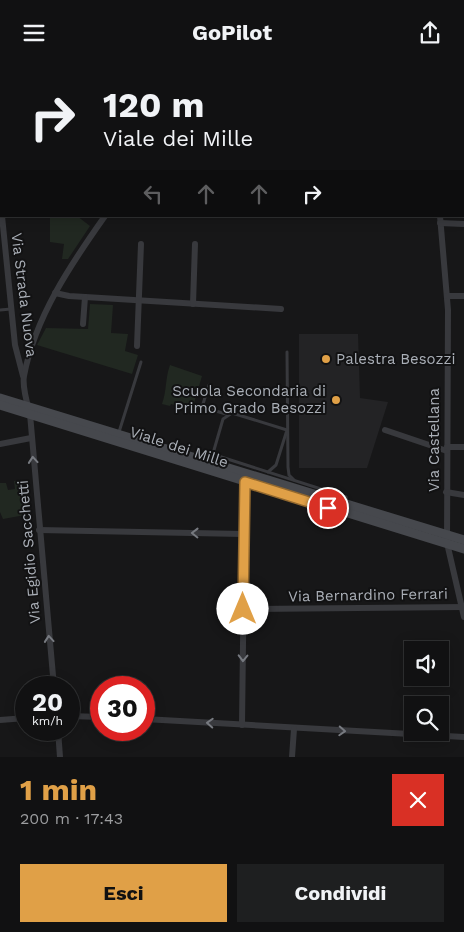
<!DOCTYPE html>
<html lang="it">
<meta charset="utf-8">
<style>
:root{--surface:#111112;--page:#1e1f20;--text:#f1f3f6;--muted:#9c9d9f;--line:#303132;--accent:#e0a047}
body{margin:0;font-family:"Work Sans",sans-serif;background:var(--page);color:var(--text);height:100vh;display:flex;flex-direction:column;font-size:19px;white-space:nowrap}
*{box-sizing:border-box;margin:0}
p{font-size:16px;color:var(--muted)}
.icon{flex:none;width:28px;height:28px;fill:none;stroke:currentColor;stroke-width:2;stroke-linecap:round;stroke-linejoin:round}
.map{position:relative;height:692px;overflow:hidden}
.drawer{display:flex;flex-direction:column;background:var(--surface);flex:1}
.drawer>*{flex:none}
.guide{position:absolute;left:0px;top:0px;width:465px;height:152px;box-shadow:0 2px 12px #0003,0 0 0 1px var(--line);background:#111112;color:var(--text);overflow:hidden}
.controls{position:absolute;left:404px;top:576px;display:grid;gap:10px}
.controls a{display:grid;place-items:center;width:45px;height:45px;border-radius:0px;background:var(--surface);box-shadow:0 2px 12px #0003,0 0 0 1px var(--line);font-size:25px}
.speed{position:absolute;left:15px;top:611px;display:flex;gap:10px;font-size:25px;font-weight:700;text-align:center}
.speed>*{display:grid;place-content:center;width:65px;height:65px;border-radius:50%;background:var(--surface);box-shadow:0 2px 12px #0003,0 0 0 1px var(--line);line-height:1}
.speed small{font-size:12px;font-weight:400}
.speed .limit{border:8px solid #d22;background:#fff;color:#111}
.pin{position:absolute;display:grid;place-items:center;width:42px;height:42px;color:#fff;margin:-21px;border:2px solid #fff;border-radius:50%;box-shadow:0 1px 5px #0007}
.me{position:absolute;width:55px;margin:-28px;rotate:0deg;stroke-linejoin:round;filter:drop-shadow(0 0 4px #0008)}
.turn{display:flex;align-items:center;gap:18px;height:105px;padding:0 20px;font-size:22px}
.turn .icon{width:65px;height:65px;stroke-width:2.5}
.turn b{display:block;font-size:35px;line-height:42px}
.lanes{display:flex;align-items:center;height:48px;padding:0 20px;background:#0003;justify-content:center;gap:25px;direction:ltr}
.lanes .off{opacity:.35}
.round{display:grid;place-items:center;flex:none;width:52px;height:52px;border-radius:0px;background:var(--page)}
.headline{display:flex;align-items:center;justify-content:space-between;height:85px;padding:0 20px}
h1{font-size:30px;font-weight:700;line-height:38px;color:var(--accent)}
.primary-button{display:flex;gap:10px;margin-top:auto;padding:10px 20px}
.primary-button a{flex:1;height:58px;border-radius:0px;background:var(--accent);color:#111;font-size:20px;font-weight:700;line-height:58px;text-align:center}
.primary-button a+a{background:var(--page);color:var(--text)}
header{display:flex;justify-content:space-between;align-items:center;height:65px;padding:0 20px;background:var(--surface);font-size:22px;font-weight:700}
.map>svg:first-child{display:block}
.built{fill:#232325}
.green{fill:#212821}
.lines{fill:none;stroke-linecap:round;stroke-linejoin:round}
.service{stroke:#38393d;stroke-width:3}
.minor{stroke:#38393d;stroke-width:6}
.secondary{stroke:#46484d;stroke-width:9}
.oneway{stroke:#777a80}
.route-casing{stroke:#92682e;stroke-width:12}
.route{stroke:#e0a047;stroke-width:9}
.poi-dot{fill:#e0a047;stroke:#121213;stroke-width:2}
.labels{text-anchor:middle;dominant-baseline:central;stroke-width:4;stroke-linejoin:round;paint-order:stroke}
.street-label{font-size:15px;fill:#aaafb7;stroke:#121213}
.poi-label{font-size:15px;fill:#aaafb7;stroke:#121213;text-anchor:start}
</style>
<header><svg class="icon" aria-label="menu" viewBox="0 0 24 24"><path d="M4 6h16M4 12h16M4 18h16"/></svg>GoPilot<svg class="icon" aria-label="share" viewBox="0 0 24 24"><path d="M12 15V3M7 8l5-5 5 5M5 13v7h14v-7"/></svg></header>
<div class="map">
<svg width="464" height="692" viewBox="0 0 464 692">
<rect width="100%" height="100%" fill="#171718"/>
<path class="built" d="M299,269H358L360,333L388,337L367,403H299Z"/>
<g class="green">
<path d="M50,151H77L90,161L68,194H62L64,179L50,177Z"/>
<path d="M90,239L113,240L111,268L128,269L125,286L138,290L132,309L37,280L46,263L88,264Z"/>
<path d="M170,300L202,311L192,345L171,339L170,341L162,339C167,325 165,314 170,300Z"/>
<path d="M21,415L25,450L3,454L0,447V418H6L8,425L15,424L14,416Z"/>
</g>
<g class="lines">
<g class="service">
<path d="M0,82H1"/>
<path d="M0,245L11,244"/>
<path d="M287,287L288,402L289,410L294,415"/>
<path d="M209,320L202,342L226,349"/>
<path d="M119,367L141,297"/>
<path d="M215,390L214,385L223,354L232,348L287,365L276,400L268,407"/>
<path d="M206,395L215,390L346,432L347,438"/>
</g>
<g class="minor">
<path d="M234,0L258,1"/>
<path d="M186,1V0"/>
<path d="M440,1V0"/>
<path d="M0,130L1,142"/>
<path d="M2,151L15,280L23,311"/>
<path d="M440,151L448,245L447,478L464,552"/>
<path d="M440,158L464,159"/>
<path d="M55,228L69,231L281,244"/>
<path d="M447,231H464"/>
<path d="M193,239L195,179"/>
<path d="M83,259L85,232"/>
<path d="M137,281L141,179"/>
<path d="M385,365L447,386"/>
<path d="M0,379L31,373"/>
<path d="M447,382H464"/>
<path d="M446,427L464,430"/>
<path d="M39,465L243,469"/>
<path d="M243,544L464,542"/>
<path d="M54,622L30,349C27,338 22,322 24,311C35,252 71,199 105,151"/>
<path d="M69,651L101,652"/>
<path d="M144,654L464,672"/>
<path d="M0,655L26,653"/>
<path d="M242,660L245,417"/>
<path d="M58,665L60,692"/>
<path d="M292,692L294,664"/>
</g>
<g class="secondary">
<path d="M0,333L464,475"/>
<path d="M0,340L464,484"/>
</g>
</g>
<defs><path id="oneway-chevron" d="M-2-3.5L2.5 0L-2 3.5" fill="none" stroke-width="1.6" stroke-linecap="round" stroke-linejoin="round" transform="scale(1.25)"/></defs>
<g class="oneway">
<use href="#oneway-chevron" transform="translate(33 395) rotate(-95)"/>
<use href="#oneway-chevron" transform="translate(195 468) rotate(-179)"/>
<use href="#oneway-chevron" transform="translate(49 574) rotate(-95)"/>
<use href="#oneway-chevron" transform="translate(243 593) rotate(91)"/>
<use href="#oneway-chevron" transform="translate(210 658) rotate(-177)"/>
<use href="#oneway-chevron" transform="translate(342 666) rotate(3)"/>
</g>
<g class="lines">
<g class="route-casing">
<path id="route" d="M243,544L245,417L328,443"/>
</g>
<use href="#route" class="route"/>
</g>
<g class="poi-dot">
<circle cx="326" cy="294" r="5"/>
<circle cx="336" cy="335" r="5"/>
</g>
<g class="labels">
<g class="street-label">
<text transform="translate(24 230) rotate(83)">Via Strada Nuova</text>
<text transform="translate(434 375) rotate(-90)">Via Castellana</text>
<text transform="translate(179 382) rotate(18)">Viale dei Mille</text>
<text transform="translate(29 487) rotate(-95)">Via Egidio Sacchetti</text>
<text transform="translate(368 530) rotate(-1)">Via Bernardino Ferrari</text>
</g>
<g class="poi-label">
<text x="336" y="294">Palestra Besozzi</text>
<text x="326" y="326" text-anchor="end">Scuola Secondaria di<tspan x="326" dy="17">Primo Grado Besozzi</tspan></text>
</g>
</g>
</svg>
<div class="controls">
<a><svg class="icon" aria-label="sound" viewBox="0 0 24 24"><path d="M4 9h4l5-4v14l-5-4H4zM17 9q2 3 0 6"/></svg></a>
<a><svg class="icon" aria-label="search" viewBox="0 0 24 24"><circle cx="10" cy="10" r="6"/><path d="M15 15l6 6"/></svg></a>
</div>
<div class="speed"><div>20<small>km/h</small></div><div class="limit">30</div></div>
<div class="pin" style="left:328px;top:443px;background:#d93025"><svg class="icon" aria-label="arrive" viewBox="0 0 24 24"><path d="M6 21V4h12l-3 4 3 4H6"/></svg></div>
<svg class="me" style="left:243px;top:544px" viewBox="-20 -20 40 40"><circle r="19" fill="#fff"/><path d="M0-13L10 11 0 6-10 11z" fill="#e0a047"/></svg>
<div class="guide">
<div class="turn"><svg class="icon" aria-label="right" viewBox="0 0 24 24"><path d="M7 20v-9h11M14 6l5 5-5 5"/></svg><div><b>120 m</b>Viale dei Mille</div></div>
<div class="lanes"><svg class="icon off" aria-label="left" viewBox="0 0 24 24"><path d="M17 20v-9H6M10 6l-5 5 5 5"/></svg><svg class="icon off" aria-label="ahead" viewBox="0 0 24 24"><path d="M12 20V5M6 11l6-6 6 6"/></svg><svg class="icon off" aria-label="ahead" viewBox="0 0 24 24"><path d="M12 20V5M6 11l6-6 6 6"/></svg><svg class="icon" aria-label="right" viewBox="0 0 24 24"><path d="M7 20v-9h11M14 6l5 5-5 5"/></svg></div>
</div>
</div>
<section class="drawer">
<div class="headline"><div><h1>1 min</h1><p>200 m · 17:43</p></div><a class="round" style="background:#d93025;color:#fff"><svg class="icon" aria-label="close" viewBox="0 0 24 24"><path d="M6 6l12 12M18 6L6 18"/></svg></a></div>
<div class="primary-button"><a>Esci</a><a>Condividi</a></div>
</section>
